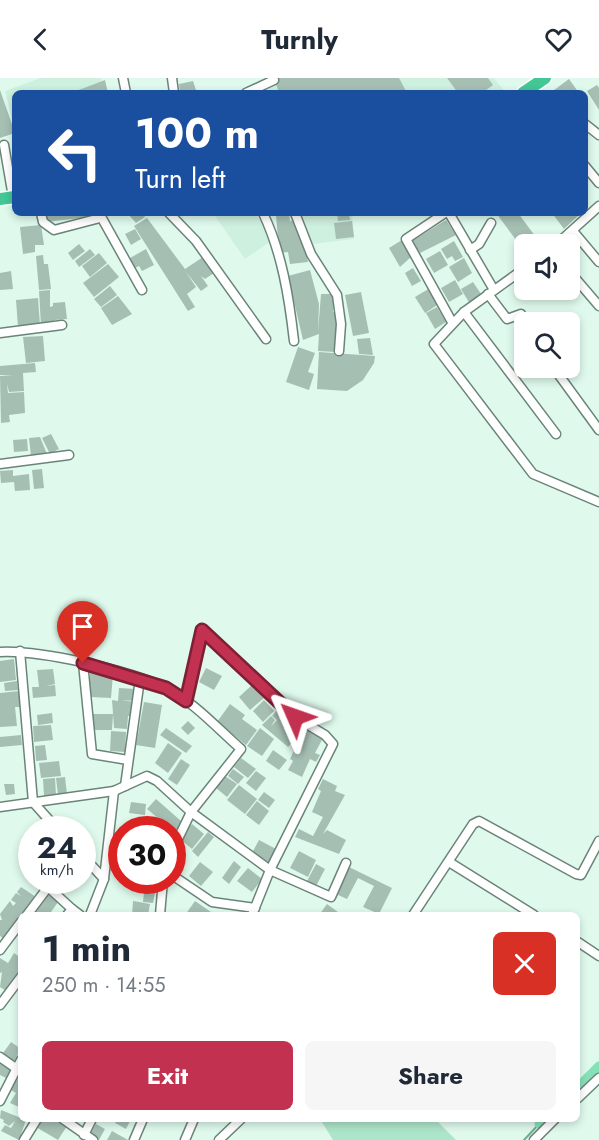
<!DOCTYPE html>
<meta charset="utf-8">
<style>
:root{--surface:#fff;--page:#f6f6f7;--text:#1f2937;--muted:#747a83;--accent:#c2314f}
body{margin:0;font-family:Jost,sans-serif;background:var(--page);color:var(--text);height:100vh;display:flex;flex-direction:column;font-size:22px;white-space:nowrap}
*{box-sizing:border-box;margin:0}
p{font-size:20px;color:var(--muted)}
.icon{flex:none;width:33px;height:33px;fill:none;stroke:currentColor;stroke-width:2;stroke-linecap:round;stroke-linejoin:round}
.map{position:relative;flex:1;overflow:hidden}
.details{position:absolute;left:18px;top:834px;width:562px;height:210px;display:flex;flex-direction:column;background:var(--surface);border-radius:9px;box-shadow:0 3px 9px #0003}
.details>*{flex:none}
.top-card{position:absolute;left:12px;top:12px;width:576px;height:126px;border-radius:9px;box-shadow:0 3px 9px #0003;background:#1a4fa0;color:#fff;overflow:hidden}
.fabs{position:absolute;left:514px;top:156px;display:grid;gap:12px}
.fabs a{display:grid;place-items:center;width:66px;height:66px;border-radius:9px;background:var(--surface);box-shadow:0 3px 9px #0003;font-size:30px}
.speed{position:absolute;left:18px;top:738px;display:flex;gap:12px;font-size:30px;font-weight:700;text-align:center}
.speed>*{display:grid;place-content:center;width:78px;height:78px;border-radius:50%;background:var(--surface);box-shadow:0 3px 9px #0003;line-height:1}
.speed small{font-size:15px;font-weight:400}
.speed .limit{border:9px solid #d22;background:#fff;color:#111}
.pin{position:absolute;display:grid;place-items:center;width:51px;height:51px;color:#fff;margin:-62px -26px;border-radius:50% 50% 50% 0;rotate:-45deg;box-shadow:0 0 6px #0007}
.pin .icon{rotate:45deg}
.me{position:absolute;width:66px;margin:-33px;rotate:313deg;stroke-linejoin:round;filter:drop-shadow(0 0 4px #0008)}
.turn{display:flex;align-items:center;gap:21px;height:126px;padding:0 24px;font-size:27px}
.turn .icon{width:78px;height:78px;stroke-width:2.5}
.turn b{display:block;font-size:42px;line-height:51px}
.round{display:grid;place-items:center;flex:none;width:63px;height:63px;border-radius:9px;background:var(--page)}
.summary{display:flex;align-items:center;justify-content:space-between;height:102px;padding:0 24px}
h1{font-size:36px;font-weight:700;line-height:45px}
.cta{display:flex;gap:12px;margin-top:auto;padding:12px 24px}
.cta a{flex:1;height:69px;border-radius:9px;background:var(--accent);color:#fff;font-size:24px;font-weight:700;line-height:69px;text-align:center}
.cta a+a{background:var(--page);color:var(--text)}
header{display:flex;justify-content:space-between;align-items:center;height:78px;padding:0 24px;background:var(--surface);font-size:27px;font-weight:700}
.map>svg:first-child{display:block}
.built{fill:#cef0df}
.green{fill:#ade5ca}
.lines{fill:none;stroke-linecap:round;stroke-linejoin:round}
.stream{stroke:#6aad8f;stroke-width:2}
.canal{stroke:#86e0b8;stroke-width:9}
.building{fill:#a6bfb3}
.minor-casing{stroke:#6b8478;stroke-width:11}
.highway-casing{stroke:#fff;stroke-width:15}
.minor{stroke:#fff;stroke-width:8}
.highway{stroke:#42c795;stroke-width:12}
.route-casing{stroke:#7e2033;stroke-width:15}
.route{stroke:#c2314f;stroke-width:10}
</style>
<header><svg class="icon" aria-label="back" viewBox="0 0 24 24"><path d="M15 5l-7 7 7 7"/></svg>Turnly<svg class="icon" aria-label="heart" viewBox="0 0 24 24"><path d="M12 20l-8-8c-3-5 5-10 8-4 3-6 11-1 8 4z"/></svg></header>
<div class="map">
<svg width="599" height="1062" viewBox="0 0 599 1062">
<rect width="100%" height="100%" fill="#dffaed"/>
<g class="built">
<path d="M41,0H101L104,15H15V53L5,13Z"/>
<path d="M273,0H494L506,15H259L277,7Z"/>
<path d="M213,135H254L274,161L245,181Z"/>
<path d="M301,135H352L354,161L313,166Z"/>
</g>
<path class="green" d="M320,1041H435L456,1062H333Z"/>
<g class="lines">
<path class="stream" d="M524,1062L539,1046"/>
<g class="canal">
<path d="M578,1009L599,988"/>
<path d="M539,1046L545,1041"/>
</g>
</g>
<g class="building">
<path d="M274,0H399L407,15H279Z"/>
<path d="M447,0H488L493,7L482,15H458Z"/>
<path d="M569,1L579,15H550Z"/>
<path d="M105,2L108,15H77L76,13Z"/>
<path d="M193,3L197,15H180L179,6Z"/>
<path d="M597,7L599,10V32L587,13Z"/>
<path d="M0,12L15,55L0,60Z"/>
<path d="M45,135H89V139L46,144Z"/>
<path d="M127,135H142L145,139L136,145Z"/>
<path d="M337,135H349L350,142L338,143Z"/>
<path d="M496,135H518L541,166H525V174Z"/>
<path d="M552,135H581L564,151Z"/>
<path d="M289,136L290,143L295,142L297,154L306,170L308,184L290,186L288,174L279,175L276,137Z"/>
<path d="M147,140L185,191L203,179L214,195L205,201L201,198L208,208L201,213L186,194L196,209L187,216L195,229L188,233L134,148Z"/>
<path d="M446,142L456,157L420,175L412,163Z"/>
<path d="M352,143L354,159L336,161L334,145Z"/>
<path d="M41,147L44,167H35V174L23,176L20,149Z"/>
<path d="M135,151L141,161L131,167L125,156Z"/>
<path d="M402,162L412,178L400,189L389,170Z"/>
<path d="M454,163L463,179L455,183L452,178L447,181L441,171Z"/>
<path d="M79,166L85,173L73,182L68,175Z"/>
<path d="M90,171L95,177L79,189L75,183Z"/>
<path d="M146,171L154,187L142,193L139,188L135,190L130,180Z"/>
<path d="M440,173L448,187L434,195L426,181Z"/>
<path d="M99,175L107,185L90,199L82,188Z"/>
<path d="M43,177L44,186H48L51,211L39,212L36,178Z"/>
<path d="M464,180L472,195L458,204L449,189Z"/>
<path d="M108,186L119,199L94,219L83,205Z"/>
<path d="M413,190L421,203L412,208L405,195Z"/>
<path d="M310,192L319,226L318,254L321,216H334L333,234L337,235L335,274L318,273L319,256L303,262L288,198Z"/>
<path d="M11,193L13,211L0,212V195Z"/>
<path d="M455,202L463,216L449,224L441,210Z"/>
<path d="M473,204L483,219L470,226L461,211Z"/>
<path d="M110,208L117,217L101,229L94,221Z"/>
<path d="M430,210L439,226L425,235L415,219Z"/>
<path d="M50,212V229L53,228V225L65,224L67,241L54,242V247L41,248L39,213Z"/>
<path d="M361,214L369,255L353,258L345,217Z"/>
<path d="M118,218L132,236L112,247L101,230Z"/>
<path d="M38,220L40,247L18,249L16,222Z"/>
<path d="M437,229L446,244L435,251L426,235Z"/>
<path d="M43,258L45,283L26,285L23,259Z"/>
<path d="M370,260L373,277L359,276L357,261Z"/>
<path d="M298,269L315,275L308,294L314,296L309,312L286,304Z"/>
<path d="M319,274L375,278L374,285L363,302L347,313L317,311Z"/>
<path d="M35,285L36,294L23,295L24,313L9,314L7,306L8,315L24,314L25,335L9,337L10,344L1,345L0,298L13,297H0V288Z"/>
<path d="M51,356L59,371L50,376L42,360Z"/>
<path d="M40,359L47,376L31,378L29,360Z"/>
<path d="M27,361L28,373L14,374L13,362Z"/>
<path d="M42,391L44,410L34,411L32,392Z"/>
<path d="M13,392V398L29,396L30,412L15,413L14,404L1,405L0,393Z"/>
<path d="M14,581L16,602L0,604V583Z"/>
<path d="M206,590L222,598L214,612L199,604Z"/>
<path d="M53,591L55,606L46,608L55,607L56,618L33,620L32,609H39L37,592Z"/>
<path d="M90,591L113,596L111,620L90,619Z"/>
<path d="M17,603L18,612L5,613L4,605Z"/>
<path d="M252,607L264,620L250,632L239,619Z"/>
<path d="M119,610L136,611L135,623L122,622L134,624L132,638H128L127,651L114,650L112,622L118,623Z"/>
<path d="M19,613L20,629H15L17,648L0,649V615Z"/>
<path d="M264,622L274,633L263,644L253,633Z"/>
<path d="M144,624L162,627L155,670L136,667Z"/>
<path d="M230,626L245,637L242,641L257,652L246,667L217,644Z"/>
<path d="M280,629L285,634L279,640L288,649L291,645L301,655L288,669L262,647L271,638L275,642L271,648L277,642L272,638Z"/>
<path d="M52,635L53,645L38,647L37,637Z"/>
<path d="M93,636H113L112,652H93Z"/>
<path d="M188,643L195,650L188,657L181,650Z"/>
<path d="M51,647L53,662L34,664L33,648Z"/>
<path d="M166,650L192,668L186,675L160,657Z"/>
<path d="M260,650L274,661L262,678L247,668Z"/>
<path d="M304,651L323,660L315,675L320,677L316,684L310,681L302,699L288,692L293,683L290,681Z"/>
<path d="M111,653L126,654L125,674L110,673Z"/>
<path d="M21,657L22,667L0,669V659Z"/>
<path d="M168,665L182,675L168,695L155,685Z"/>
<path d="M45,667L47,682L36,683L35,668Z"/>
<path d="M273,672L287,682L279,692L266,683Z"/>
<path d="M241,680L256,691L248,700L234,689Z"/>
<path d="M181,681L190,687L177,707L168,701Z"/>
<path d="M59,683L61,698L41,700L39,685Z"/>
<path d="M233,691L244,699L238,706L228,698Z"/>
<path d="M256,693L266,700L256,713L246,705Z"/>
<path d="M225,698L237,706L227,719L216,710Z"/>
<path d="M65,699L67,716L58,717L56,700Z"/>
<path d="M55,700L56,717L44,718L43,701Z"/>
<path d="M323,701L337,708L335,713L345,717L323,756L327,752L346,762L339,776L295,759L299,751L313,758L323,739L312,734L321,713L318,711Z"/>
<path d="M4,706H14L15,716L6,717Z"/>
<path d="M239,707L257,721L245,736L227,722Z"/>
<path d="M264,714L275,722L269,730L258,722Z"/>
<path d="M156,721L181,743L175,754L147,731Z"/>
<path d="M257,723L269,733L259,747L246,737Z"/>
<path d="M131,724L146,726L145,737L129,735Z"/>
<path d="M192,746L204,756L192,771L180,761Z"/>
<path d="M208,754L214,759L198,779L192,773Z"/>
<path d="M259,762L276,771L269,784L252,775Z"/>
<path d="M299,773L316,782L308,799L290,790Z"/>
<path d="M234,783L241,789L229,806L222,800Z"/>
<path d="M200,784L213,794L201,808L189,798Z"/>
<path d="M316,786L325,791L315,810L306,805Z"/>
<path d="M349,789L392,810L379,836L363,829L374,808L358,800L347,821L336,816Z"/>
<path d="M248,790L262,801L252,814L237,803Z"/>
<path d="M21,809L36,819L4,861L0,858V842H2L0,836L10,823L13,828L16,825L11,822L16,815L21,818L17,814Z"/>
<path d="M144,814L155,815L153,825L143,824Z"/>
<path d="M47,816L58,824L49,837H32Z"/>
<path d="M133,823L150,826L148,837H132Z"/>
<path d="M195,823L211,834L207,837H185Z"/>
<path d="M327,826L342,837H319Z"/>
<path d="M14,875L21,880V892L6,913L0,909L2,894L0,895V880L8,885Z"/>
<path d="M11,964L21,971L14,983L3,975Z"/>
<path d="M0,985L11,991L6,1000L0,997Z"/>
<path d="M21,995V1026L19,1029L10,1025L16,1015L11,1012Z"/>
<path d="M1,1032L26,1042L19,1062L1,1053L5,1047L11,1050L15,1043L9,1048L3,1044L4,1042L0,1040Z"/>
<path d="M42,1041H57L67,1048L58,1062L36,1049Z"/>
<path d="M117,1041H131L126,1051L115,1045Z"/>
<path d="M96,1046L105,1051L99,1062L90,1057Z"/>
<path d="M112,1053L128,1062H107Z"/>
</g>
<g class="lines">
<g class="minor-casing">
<g id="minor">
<path d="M123,0L126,15"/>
<path d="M172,0L174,15"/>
<path d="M246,15L274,2"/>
<path d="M585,46L599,57"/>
<path d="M4,67L13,119"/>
<path d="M585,88L599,105"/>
<path d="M41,135L43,144L54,152L100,140"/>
<path d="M99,135L142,212"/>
<path d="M169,135L196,163L266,261"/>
<path d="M263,135C282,175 289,219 294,263"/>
<path d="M295,135L311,176L337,217L341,246L339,273"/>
<path d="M445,135L406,161L452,244"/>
<path d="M449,135L494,212"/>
<path d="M573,153L599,184"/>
<path d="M557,166L599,128"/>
<path d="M470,172L479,166L491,145"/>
<path d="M525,190L464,234L434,266L533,396L599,424"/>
<path d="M570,194L599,228"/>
<path d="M488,216L507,241L521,236"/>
<path d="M464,234L556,356"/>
<path d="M0,255L62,247"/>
<path d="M556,293L599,352"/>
<path d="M0,386L69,377"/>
<path d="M20,573L33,724L58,752"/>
<path d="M0,574C40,572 129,592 166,610C194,624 217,650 241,671L191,734L172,773"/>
<path d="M83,585L92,676L128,682"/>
<path d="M186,623L202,552L295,639L325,657L333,666L270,792L252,837"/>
<path d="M125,708L140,601"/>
<path d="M0,729L114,713L147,698L157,703L191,734L270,792L331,819L346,785"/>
<path d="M82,777L104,801"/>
<path d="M449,784L534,837"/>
<path d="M172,797L212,824L255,830"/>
<path d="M72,831L80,837"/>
<path d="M27,837L48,809L72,831L67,837"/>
<path d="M90,837L104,801L114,713"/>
<path d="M160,837L163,802"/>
<path d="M413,837L473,746L479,743L576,796L581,797L599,763"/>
<path d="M578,864L599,878"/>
<path d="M0,872L21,844"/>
<path d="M0,927L21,899"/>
<path d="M0,979L17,991"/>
<path d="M578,1020L599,1000"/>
<path d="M0,1023L21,982"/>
<path d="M63,1041L93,1062"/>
<path d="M84,1057L92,1041"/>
<path d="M24,1062L37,1041"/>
<path d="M134,1062L143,1041"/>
<path d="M185,1062L194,1041"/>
<path d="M219,1062L241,1041"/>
<path d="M534,1062L555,1041"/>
</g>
</g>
<g class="highway-casing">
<g id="highway">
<path d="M523,15L545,0"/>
<path d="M0,121L15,119"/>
</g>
</g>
<use href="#minor" class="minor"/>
<use href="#highway" class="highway"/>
</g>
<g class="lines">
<g class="route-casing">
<path id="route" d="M83,585L166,610L186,623L202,552L295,639"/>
</g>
<use href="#route" class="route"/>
</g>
</svg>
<div class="fabs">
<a><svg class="icon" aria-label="sound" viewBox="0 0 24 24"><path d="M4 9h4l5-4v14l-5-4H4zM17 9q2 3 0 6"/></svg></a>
<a><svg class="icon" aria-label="search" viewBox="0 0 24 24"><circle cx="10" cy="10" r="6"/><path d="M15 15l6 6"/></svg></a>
</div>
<div class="speed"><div>24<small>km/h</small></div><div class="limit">30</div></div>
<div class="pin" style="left:83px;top:585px;background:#d93025"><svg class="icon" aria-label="arrive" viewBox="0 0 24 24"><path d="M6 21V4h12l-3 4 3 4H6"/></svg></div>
<svg class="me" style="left:295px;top:639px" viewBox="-20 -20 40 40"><path d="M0-17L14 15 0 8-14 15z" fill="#c2314f" stroke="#fff" stroke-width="4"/></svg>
<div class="top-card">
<div class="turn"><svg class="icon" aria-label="left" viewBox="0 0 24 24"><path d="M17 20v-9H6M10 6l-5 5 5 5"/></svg><div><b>100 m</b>Turn left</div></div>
</div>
<section class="details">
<div class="summary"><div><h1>1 min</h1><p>250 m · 14:55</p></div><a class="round" style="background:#d93025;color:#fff"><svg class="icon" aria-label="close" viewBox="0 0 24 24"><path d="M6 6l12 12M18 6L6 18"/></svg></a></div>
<div class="cta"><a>Exit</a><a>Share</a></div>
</section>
</div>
